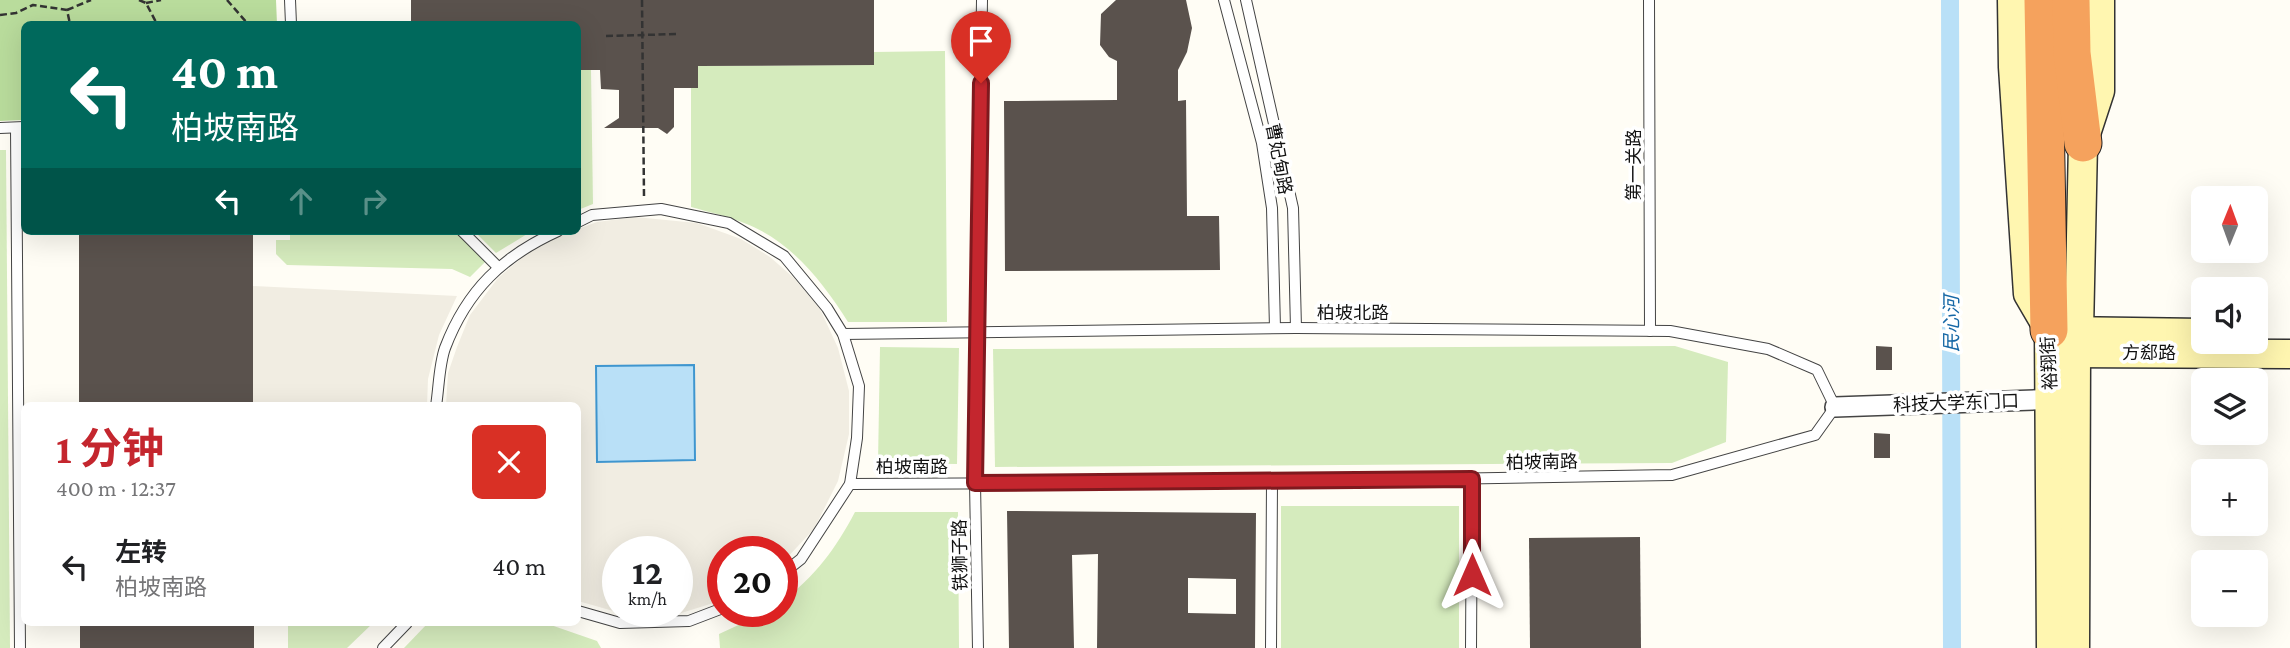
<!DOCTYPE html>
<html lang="zh">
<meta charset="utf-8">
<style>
:root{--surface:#fff;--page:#f2f2f2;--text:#202124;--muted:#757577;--accent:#c4262e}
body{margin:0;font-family:"Crimson Pro","Noto Sans SC",serif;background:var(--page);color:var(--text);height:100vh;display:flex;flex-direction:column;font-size:26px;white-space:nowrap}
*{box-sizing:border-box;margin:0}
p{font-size:23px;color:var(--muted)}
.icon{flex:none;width:38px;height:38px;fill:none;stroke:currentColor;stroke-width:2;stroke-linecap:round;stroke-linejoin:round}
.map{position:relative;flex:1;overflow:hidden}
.drawer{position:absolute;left:21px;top:402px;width:560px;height:224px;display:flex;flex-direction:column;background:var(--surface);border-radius:10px;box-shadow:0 7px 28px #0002}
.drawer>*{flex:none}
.banner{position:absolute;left:21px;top:21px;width:560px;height:214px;border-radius:10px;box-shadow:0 7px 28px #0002;background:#00695c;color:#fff;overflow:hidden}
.needle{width:46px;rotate:1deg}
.buttons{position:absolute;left:2191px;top:186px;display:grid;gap:14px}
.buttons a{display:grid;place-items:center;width:77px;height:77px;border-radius:10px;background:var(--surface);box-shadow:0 7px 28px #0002;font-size:35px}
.speed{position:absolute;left:602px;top:536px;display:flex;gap:14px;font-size:35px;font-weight:700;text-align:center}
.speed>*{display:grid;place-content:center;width:91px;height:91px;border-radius:50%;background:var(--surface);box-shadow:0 7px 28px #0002;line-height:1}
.speed small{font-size:18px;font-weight:400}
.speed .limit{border:10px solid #d22;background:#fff;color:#111}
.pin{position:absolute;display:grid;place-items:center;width:60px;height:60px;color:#fff;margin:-72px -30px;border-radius:50% 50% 50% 0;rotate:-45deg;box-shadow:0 0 7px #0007}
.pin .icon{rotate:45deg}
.me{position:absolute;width:77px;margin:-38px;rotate:0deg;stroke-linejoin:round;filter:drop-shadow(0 0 5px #0008)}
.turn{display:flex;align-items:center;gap:24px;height:147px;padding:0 35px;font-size:32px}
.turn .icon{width:91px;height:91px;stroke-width:2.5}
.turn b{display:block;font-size:49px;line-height:60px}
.lanes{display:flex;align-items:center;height:66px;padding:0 35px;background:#0003;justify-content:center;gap:35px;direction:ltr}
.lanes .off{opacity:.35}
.round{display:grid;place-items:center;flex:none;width:74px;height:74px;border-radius:10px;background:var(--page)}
.summary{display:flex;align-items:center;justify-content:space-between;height:119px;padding:0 35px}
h1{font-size:42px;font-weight:700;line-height:52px;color:var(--accent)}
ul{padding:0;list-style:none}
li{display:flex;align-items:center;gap:21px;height:91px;padding:0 35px}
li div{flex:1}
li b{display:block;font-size:26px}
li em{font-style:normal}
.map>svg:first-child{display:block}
.green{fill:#d5ebbd}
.forest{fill:#b9dc9c}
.plaza{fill:#f1ede2;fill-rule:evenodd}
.water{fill:#b9e0f7;stroke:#3f96cf;stroke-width:2}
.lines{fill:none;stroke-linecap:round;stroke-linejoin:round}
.canal{stroke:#b9e0f7;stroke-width:18}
.building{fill:#5a524d;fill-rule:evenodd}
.lane-casing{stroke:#444;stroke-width:12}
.street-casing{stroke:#444;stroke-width:22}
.secondary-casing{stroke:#333;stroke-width:31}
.highway-casing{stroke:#222;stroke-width:39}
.path{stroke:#333;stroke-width:2.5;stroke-dasharray:7 3.5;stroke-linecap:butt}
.lane{stroke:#fff;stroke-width:10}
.street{stroke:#fff;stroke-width:19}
.secondary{stroke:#fff6b0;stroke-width:28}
.highway{stroke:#f5a25d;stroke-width:37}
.route-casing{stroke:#7f191e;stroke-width:18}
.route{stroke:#c4262e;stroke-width:12}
.labels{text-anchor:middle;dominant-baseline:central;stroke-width:7;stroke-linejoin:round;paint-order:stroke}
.street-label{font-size:18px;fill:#111;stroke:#fff}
.water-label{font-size:19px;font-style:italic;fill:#1768a6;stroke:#fff}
</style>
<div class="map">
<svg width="2290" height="648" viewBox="0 0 2290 648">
<rect width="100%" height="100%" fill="#fffdf5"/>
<g class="green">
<path d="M945,51L947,322H848C823,282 790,240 744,223C727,216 709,212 691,207V88L698,87V66L874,65V52Z"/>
<path d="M578,70H591L593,204L578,210Z"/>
<path d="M0,150H6L10,648H0Z"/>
<path d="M290,231H455L485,262L470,277L452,269L287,265L276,254V240H290Z"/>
<path d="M474,231H532L496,253Z"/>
<path d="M1675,346L1728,362L1726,442L1672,463L995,467L993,349Z"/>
<path d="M880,347L959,348L957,464L878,463Z"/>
<rect x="1281" y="506" width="178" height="142"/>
<path d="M855,512H958L959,648H720L719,634L769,611H782V601C815,577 836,548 855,512Z"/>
<path d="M288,623H373L347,648H288Z"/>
<path d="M428,623H545L597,641L601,648H404Z"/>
</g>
<path class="forest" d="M0,0H276L277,24H24V120L0,121Z"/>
<g class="plaza">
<path d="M635,217L697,223L741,239L770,257L794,278L820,309L838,348L849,391V434L838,481L814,529L782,563V551H723V600L678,614H624L578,601V406H446L448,373L457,347L470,315L498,278L525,255L556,237L597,222ZM618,551H677V611H618Z"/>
<path d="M253,286L457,296L439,335L428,379L427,406H253Z"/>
</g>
<path class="water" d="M694,365L695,460L597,462L596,366Z"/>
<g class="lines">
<path class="canal" d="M1950,0L1952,648"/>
</g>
<g class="building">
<path d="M411,0H874V65L698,66V88H674V127L667,134L658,128H604L619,118V90L601,89L600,70H578V24H411Z"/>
<path d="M1116,0H1186L1192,28L1187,52L1178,70V101L1186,100L1187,216H1219L1220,270L1005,271L1004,101L1117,100V61L1109,57L1100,45L1101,14Z"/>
<rect x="79" y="231" width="174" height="175"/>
<path d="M1876,346L1892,347V370H1876Z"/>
<path d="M1874,433L1890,434V458H1874Z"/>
<path d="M1007,511L1256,513L1255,648H1097L1098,554L1072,555L1074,648H1009ZM1188,578L1236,579V614L1188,613Z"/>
<path d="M1640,537L1641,648H1530L1529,538Z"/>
<rect x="80" y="623" width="174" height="25"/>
</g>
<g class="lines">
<g class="lane-casing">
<g id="lane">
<path d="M290,0L291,24"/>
<path d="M1224,0L1262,143L1272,208L1275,328"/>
<path d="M1246,0L1293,208L1296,328"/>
<path d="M1649,0L1650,331"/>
<path d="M0,128L24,127"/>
<path d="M16,128L20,648"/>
<path d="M578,222L592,215L661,209L729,223L784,256L827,308L843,334L859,386L857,438L850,484L801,559L782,574"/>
<path d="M462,231L497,266"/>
<path d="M843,334L1296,328L1670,331L1768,349L1817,370L1835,407L1815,435L1672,475L1272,482L850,484"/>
<path d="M436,406C439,387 439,365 445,348C467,290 503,256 558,231"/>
<path d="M578,611L620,623L689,621L723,608"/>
<path d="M383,648L407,623"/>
<path d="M978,648L975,483L982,0"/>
<path d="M1271,648L1272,482"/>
<path d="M1471,648L1472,479"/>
</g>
</g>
<g class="street-casing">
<path id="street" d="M1835,407L2061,399"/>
</g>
<g class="secondary-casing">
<g id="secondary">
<path d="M2012,0L2013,67L2028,294L2049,330L2051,648"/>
<path d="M2063,331L2203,333"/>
<path d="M2059,353L2290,354"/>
<path d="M2075,648L2076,353L2079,331L2083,143L2100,91V0"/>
</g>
</g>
<g class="highway-casing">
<g id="highway">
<path d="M2043,0L2049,330"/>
<path d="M2071,0L2072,53L2083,143"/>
</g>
</g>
<g class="path">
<path d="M139,0L146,3L157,24"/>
<path d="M227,0L248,24"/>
<path d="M642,0L644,196"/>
<path d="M146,3L161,0"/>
<path d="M67,10L91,0"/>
<path d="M0,15L16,13L33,5L67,10L70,24"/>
<path d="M606,36L679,34"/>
</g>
<use href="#lane" class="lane"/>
<use href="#street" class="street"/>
<use href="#secondary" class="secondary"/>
<use href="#highway" class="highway"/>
</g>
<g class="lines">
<g class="route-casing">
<path id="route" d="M981,83L975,483L1472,479V575"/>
</g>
<use href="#route" class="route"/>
</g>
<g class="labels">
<g class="street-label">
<text transform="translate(1279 159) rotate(79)">曹妃甸路</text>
<text transform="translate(1634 165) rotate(-90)">第一关路</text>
<text x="1353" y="313">柏坡北路</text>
<text x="2149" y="353">方郄路</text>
<text transform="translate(2049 363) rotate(-93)">裕翔街</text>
<text transform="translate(1956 403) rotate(-2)">科技大学东门口</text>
<text transform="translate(1542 462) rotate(-1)">柏坡南路</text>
<text x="912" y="467">柏坡南路</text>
<text transform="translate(960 555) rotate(-91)">铁狮子路</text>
</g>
<g class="water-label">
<text transform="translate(1951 324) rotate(-90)">民心河</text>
</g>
</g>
</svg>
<div class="buttons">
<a><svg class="needle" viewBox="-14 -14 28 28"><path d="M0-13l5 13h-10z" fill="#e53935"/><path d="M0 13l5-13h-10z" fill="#757577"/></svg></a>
<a><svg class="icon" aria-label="sound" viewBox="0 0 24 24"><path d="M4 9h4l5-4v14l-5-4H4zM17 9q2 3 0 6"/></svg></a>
<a><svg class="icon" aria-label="layers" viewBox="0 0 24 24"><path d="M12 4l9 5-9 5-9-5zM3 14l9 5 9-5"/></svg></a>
<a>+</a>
<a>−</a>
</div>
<div class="speed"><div>12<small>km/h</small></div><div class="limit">20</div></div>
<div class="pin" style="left:981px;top:83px;background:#d93025"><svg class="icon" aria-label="arrive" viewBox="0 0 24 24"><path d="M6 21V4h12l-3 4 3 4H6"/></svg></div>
<svg class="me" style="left:1472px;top:575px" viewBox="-20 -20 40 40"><path d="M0-17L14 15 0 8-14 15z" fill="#c4262e" stroke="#fff" stroke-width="4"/></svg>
<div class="banner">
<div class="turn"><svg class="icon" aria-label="left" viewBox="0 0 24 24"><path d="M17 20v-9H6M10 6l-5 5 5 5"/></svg><div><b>40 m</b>柏坡南路</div></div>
<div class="lanes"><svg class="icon" aria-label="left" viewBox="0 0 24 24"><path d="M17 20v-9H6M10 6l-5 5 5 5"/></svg><svg class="icon off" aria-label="ahead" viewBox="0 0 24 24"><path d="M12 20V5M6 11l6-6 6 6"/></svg><svg class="icon off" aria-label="right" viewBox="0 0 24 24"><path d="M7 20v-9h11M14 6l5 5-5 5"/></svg></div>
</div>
<section class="drawer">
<div class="summary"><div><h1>1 分钟</h1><p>400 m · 12:37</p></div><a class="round" style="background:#d93025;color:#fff"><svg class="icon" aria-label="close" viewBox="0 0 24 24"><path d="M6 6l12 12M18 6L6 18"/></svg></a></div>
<ul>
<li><svg class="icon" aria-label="left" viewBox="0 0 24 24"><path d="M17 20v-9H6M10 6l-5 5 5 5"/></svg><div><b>左转</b><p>柏坡南路</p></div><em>40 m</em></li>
</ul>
</section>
</div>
